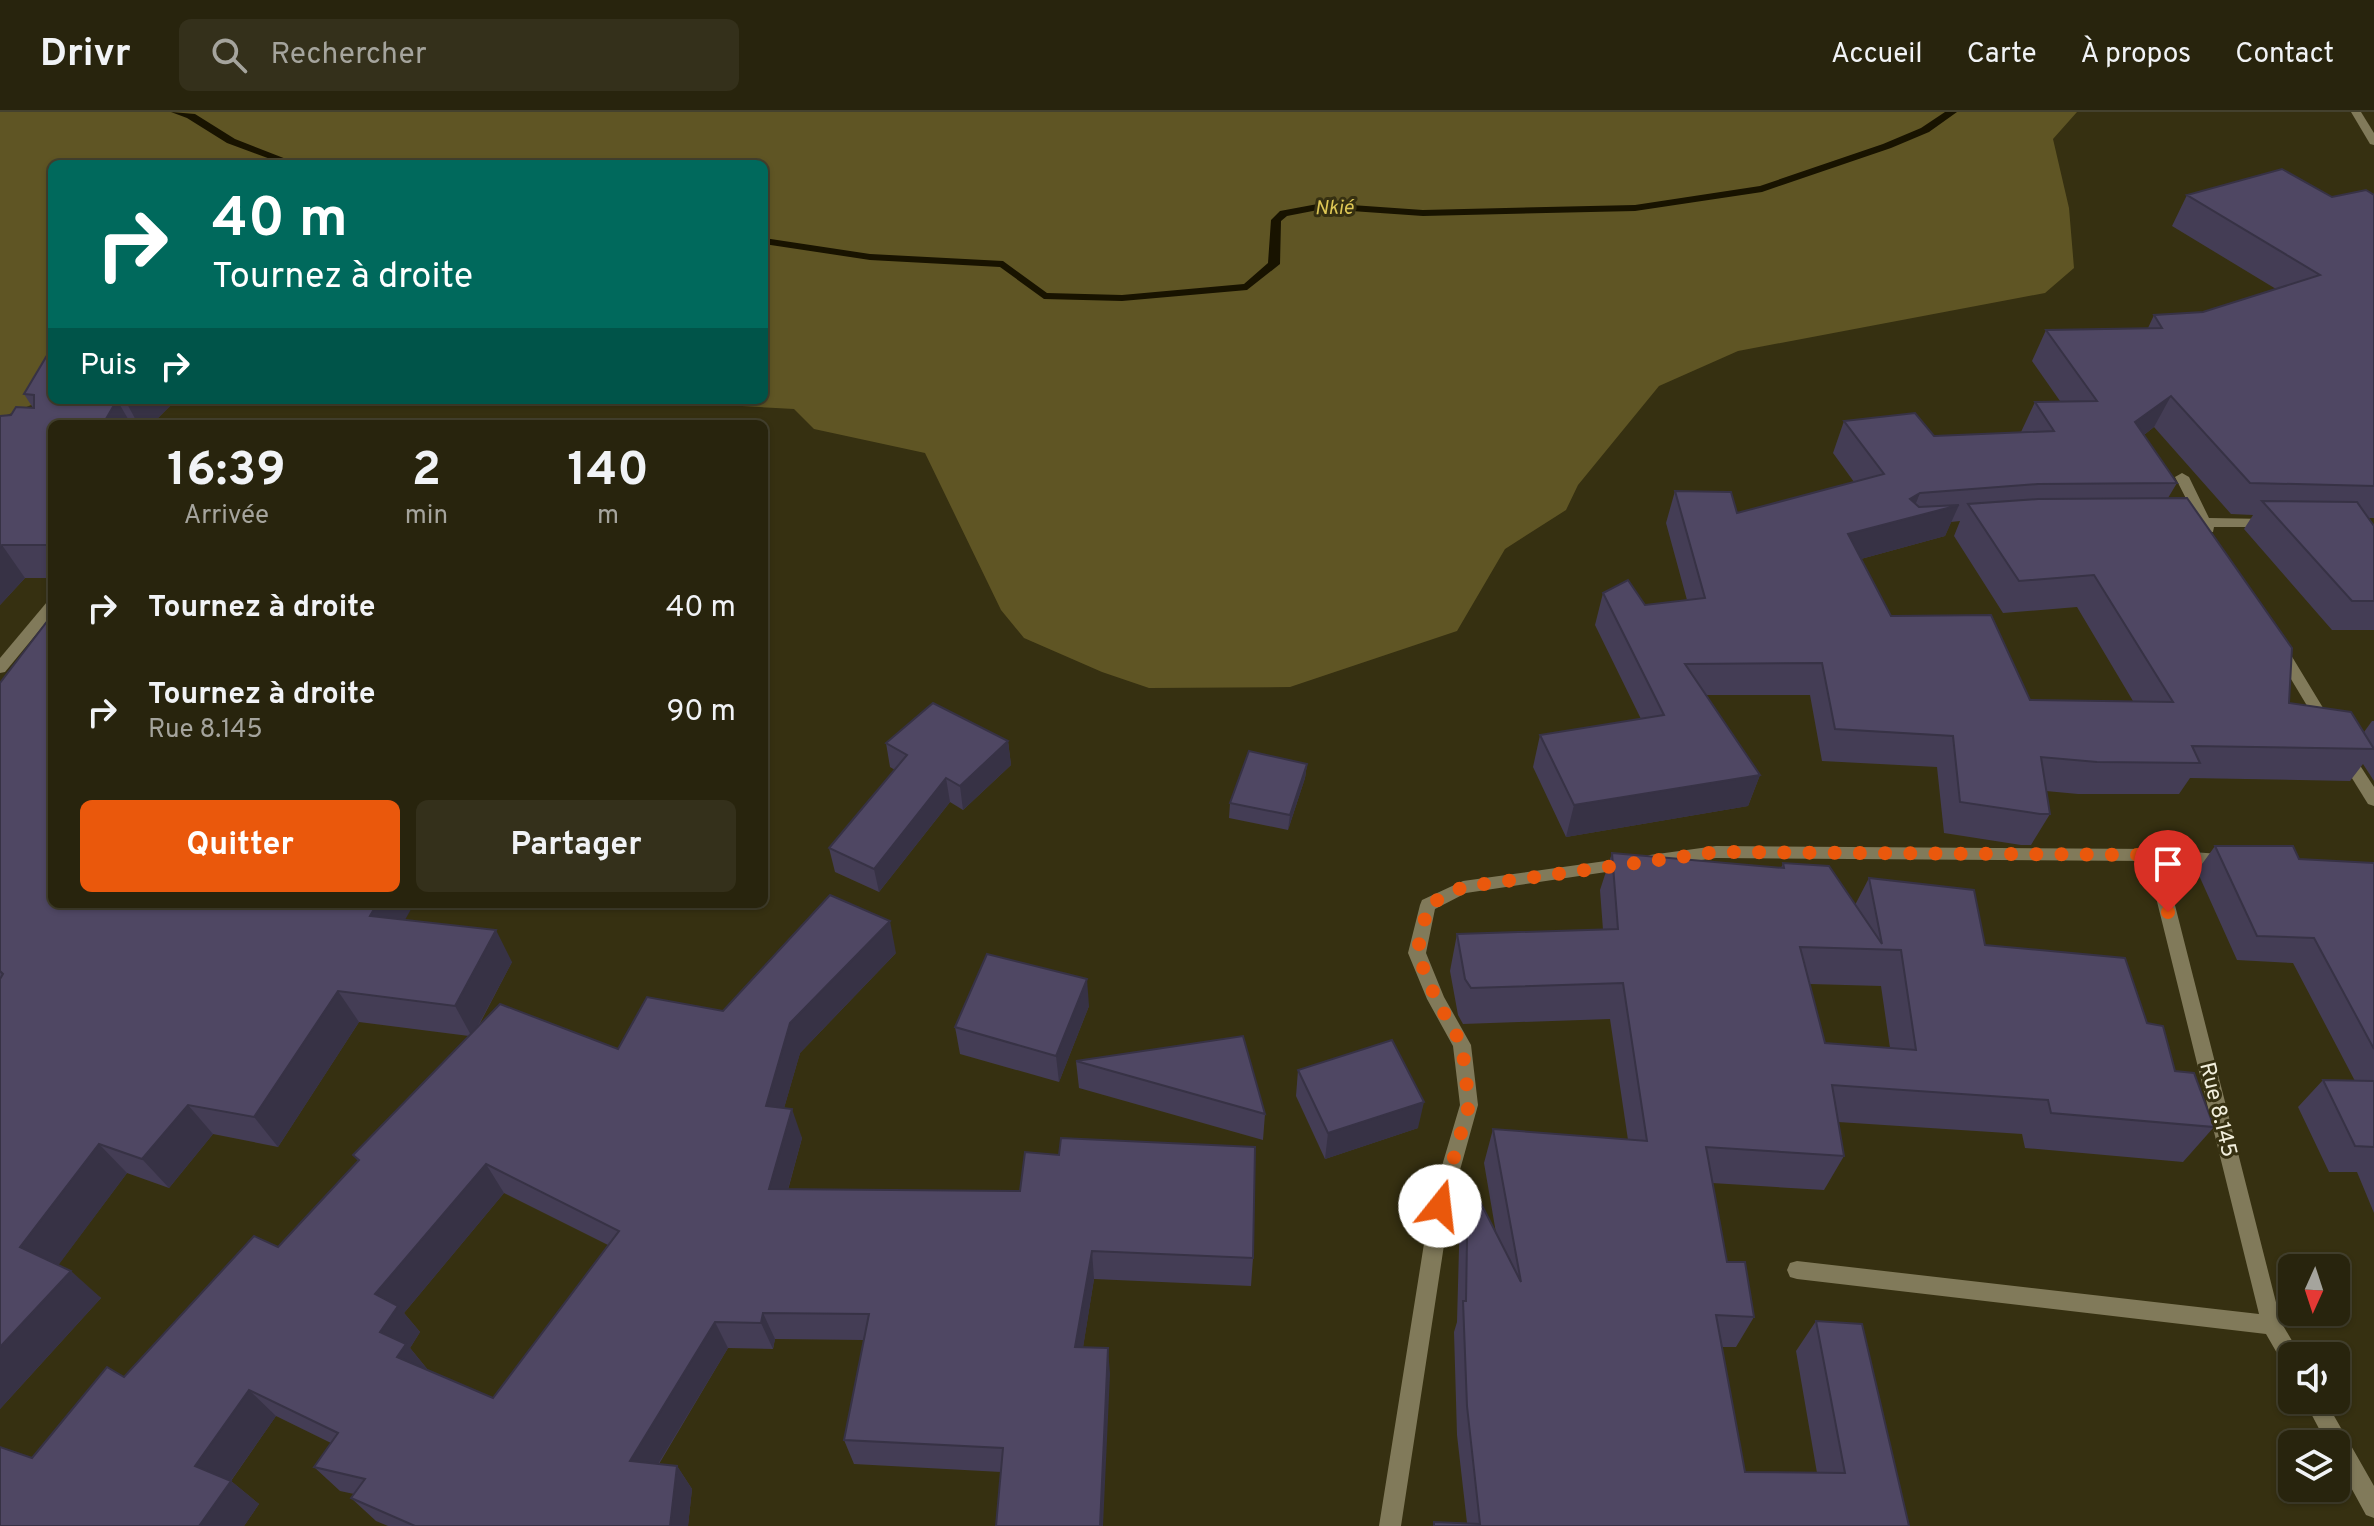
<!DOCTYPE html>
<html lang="fr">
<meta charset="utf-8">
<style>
:root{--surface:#28240d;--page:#34301b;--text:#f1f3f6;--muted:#a5a49d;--line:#44412e;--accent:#ea580c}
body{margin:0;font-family:Overpass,sans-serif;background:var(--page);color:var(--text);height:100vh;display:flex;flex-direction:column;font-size:30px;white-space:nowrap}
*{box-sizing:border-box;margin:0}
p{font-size:26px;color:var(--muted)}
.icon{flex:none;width:44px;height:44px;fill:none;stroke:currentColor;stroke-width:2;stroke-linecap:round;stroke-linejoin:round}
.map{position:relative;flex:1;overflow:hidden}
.panel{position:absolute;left:48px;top:308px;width:720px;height:488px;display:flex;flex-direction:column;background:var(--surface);border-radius:12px;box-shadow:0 2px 6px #0004,0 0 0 2px var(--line)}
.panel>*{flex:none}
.hud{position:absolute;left:48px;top:48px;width:720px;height:244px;border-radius:12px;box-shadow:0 2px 6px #0004,0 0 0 2px var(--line);background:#00695c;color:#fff;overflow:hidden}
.needle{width:52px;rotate:183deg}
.fabs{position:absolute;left:2278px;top:1142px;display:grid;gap:16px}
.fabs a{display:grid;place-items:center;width:72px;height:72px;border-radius:12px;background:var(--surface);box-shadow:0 2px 6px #0004,0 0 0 2px var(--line);font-size:40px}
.pin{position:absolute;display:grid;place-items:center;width:68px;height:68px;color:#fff;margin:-82px -34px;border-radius:50% 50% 50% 0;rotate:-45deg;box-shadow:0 0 8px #0007}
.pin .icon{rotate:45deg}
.me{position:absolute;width:88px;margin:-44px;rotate:16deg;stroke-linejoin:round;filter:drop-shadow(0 0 6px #0008)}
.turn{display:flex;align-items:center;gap:28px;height:168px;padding:0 32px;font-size:36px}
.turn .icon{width:104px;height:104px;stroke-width:2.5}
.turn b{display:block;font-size:56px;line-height:68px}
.then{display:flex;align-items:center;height:76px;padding:0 32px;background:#0003;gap:16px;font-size:30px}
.eta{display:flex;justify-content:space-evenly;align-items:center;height:136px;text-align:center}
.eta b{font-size:48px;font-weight:700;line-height:56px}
.cta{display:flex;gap:16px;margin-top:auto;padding:16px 32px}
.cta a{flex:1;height:92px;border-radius:12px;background:var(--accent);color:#fff;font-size:32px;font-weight:700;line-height:92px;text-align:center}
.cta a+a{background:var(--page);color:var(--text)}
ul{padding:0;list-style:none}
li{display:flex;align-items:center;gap:24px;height:104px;padding:0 32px}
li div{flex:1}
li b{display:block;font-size:30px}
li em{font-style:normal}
header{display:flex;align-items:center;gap:48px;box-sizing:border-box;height:112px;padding:0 40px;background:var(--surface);border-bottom:2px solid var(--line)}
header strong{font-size:38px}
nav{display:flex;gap:44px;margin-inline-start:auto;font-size:28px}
.search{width:560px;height:72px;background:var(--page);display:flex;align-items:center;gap:20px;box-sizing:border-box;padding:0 28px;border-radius:12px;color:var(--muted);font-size:30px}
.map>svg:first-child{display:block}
.green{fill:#5f5524}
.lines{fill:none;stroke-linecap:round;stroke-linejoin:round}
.stream{fill:#181300;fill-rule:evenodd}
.minor{fill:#817a5a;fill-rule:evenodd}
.wall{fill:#443d55;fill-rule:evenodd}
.shaded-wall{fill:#373245}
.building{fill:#4f4763;stroke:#373245;stroke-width:2;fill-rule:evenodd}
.route{stroke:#ea580c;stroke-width:14;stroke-dasharray:0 25.2}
.labels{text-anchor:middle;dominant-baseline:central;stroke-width:6;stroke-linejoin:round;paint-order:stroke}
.far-water-label{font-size:20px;font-style:italic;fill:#dec755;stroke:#363011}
.street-label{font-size:22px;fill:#f2efdd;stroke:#363011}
</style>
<header>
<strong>Drivr</strong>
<div class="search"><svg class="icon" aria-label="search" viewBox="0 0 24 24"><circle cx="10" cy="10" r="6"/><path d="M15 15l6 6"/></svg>Rechercher</div>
<nav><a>Accueil</a><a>Carte</a><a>À propos</a><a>Contact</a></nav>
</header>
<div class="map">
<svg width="2374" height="1414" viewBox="0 0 2374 1414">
<rect width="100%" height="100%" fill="#363011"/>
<path class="green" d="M0,0H2077L2053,27L2069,96L2074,156L2045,181L1738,239L1659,274L1578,373L1566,398L1505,437L1457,519L1290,575L1149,576L1102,560L1024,526L1001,498L925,341L814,317L794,297L690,291L683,288H764V52H52V261L36,291L0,306Z"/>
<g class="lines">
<g class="stream">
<path d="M171,0L195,2L235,27L299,52H284L227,31L187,6Z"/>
<path d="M1945,0H1957L1929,20L1891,36L1762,80L1635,99L1423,104L1323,97L1287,104L1281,109L1280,152L1247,178L1122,189L1044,187L1000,155L870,148L764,132V126L870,142L1003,149L1047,181L1122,183L1244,172L1268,151L1271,108L1280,99L1323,91L1423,98L1635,93L1760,74L1883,32L1921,16Z"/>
</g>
<g class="minor">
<path d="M2351,0H2361L2374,21V33L2370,32Z"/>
<path d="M2182,361L2189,365L2209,406L2269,407L2276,411L2269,415H2214L2213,420H2203L2200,414L2179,413V407L2196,406L2175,365Z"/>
<path d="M52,488V503L5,560L0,561V546L47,490Z"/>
<path d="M2280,532L2285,533L2331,609L2334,613L2331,617H2321L2273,537Z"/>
<path d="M2345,636L2350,638L2374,675V694L2368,692L2337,642Z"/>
<path d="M1716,734L2154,737L2232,743L2234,747L2232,751L2226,753L2164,750L2281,1210L2301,1244H2292V1258L2285,1255L2266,1222L1797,1167L1790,1165L1787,1158L1790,1151L1797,1149L2259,1202L2147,749L1716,746L1650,755L1644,753L1642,749L1644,745L1650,743Z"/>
<path d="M1627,746L1633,748L1635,752L1633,756L1466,781L1435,797L1426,841L1444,885L1471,933L1478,993L1450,1094L1401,1414H1379L1430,1094L1460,993L1453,934L1427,887L1408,841L1420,793L1422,788L1463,769Z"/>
<path d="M2304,1288H2325L2374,1374V1406L2366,1403L2336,1348V1332H2327Z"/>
</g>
</g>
<g class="wall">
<path d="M2187,83L2332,85L2374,83V406H2368L2374,414V518H2332L2244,417L2253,403L2231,402L2154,315L2144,323L2177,371L2168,386L2289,591L2364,620L2372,609H2374V669L2363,652L2350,669L2190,666L2179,682H2078L2046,679L2050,702L2031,733H2021L1944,721L1937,655L1822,649L1810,583H1706L1760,663L1748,694L1566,725L1533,655L1540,623L1641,607L1595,513L1603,481L1645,493L1687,488L1666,411L1675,379L1737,401L1854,370L1833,341L1844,309L1934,324L2021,320L2035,290L2060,289L2032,249L2046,218L2148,216L2154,203L2203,200L2276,177L2172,114ZM1960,409L1954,424L2003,501L2077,495L2133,589L2030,588L1891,504L1861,447L1945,424L1951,410Z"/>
<path d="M24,282L176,288L152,312H52V466H25L0,493V304L11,303L33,296Z"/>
<path d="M0,571L405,808L512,850L478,915L618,937L723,899L896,841L800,941L784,996L802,1026L788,1078L1253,1146L1251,1174L1094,1167L1083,1235L1110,1262L1001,1360L854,1352L844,1328L864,1228L775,1227L773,1237L728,1236L659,1352L677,1354L692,1377L688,1414H388L376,1409L351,1386L354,1382L340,1379L314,1355L331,1331L276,1304L231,1369L259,1392L244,1414H0L32,1346L124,1265L278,1135L358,1049L353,1043L469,924L359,910L278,1035L213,1022L169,1076L127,1061L58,1153L101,1186L0,1297ZM504,1081L608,1133L493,1286L428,1258L410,1236L420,1220L404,1201Z"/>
<path d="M1008,629L1011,653L963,698L950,690L879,780L835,760L829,736L895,658L890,655L886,631Z"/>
<path d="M1307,652L1305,666L1288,718L1229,706L1230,691Z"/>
<path d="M2215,734L2299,747L2374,751V1101L2357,1060H2329L2298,995L2323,968L2355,969L2293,851L2237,848L2197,759Z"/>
<path d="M1612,741L1781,756L1783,751L1855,793L1869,766L1985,833L2147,911L2175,959L2214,1015L2183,1050L2025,1036L2022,1022L1838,1010L1844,1044L1824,1078L1712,1071L1727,1150L1754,1205L1736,1235H1722L1745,1360L1817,1361L1796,1239L1816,1209L1909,1414H1433L1434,1410L1467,1411L1457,1323L1454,1220L1457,1210L1460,1099L1468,1066L1496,1121L1484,1051L1493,1017L1628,1028L1610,907L1463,912L1458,903L1450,859L1457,822L1603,818L1600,778ZM1810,872L1881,874L1890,936L1825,931Z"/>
<path d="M1089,894L1059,970L960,942L955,915Z"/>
<path d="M1076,949L1265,1002L1263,1028L1079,976Z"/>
<path d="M1298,958L1418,1016L1325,1047L1296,984Z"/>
</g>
<g class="shaded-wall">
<path d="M2171,284L2154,315L2119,342L2135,310Z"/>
<path d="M117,288L131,312H103Z"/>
<path d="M125,288H176L152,312H138Z"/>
<path d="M1920,381L1910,406L1959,393L1945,424L1835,454L1848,422Z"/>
<path d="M2,433L25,466L0,493V435Z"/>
<path d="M1008,629L1011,653L963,698L960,674Z"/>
<path d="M1307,652L1305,666L1288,718L1290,703Z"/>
<path d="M1760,663L1748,694L1566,725L1574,693Z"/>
<path d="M946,666L950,690L879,780L874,757Z"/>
<path d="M377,792H414L389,836L370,804Z"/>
<path d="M890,809L896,841L800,941L776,1024L766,994L790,911Z"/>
<path d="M496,818L512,850L472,925L455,894Z"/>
<path d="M1087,867L1089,894L1059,970L1056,944Z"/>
<path d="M338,879L359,910L278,1035L254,1005Z"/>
<path d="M1424,990L1418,1016L1325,1047L1328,1021Z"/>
<path d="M188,993L213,1022L169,1076L142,1047Z"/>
<path d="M792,997L802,1026L780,1106L769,1077Z"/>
<path d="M99,1032L127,1061L51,1163L20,1135Z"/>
<path d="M486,1052L504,1081L404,1201L420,1220L410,1236L428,1258L397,1245L380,1220L375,1182Z"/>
<path d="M1092,1139L1094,1167L1079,1261L1075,1235Z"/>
<path d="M71,1159L101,1186L0,1297V1235Z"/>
<path d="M763,1201L775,1227L773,1237L761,1211Z"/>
<path d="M715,1210L728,1236L646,1372L630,1349Z"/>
<path d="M1108,1236L1110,1262L1103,1414H1100Z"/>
<path d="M249,1278L276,1304L225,1377L195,1354Z"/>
<path d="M677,1354L692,1377L688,1414H670Z"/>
<path d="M231,1369L259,1392L244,1414H199Z"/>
</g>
<g class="building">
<path d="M2282,57L2332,85L2366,78L2374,83V374L2250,371L2171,284L2135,310L2177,371L2038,372L1920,381L1910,387L1919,395L1959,393L1848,422L1891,504L1991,503L2030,588L2173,590L2094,463L2019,469L1968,392L2038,387L2187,386L2292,536L2289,591L2351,600L2374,637L2192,634L2200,651L2097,650L2041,645L2050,702H2040L1960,690L1953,624L1835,617L1822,551L1685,552L1760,663L1574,693L1540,623L1664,603L1603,481L1628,468L1645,493L1705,486L1675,379L1731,380L1737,401L1884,362L1844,309L1915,301L1934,324L2054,319L2035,290L2097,289L2046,218L2162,216L2154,203L2203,200L2320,163L2187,83Z"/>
<path d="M52,235V288H117L103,312H52V433H2L0,435V304L11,303L16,295L34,296V283L24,282Z"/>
<path d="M2262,389L2357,390L2374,414V489H2352Z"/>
<path d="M52,503V792H377L370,804L496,818L455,894L338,879L254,1005L188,993L142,1047L99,1032L20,1135L71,1159L0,1235V867L3,862L0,859V571Z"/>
<path d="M933,591L1008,629L960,674L946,666L874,757L829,736L907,643L886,631Z"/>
<path d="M1249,639L1307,652L1290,703L1230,691Z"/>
<path d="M2215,734H2293L2299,747L2374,751V937L2314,826L2257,824Z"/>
<path d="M1612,741L1784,756L1783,751L1829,754L1882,832L1869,766L1974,778L1985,833L2125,846L2147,911L2163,914L2175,959L2194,961L2214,1015L2051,1001L2048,988L1832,973L1844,1044L1706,1035L1727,1150H1745L1754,1205L1716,1203L1745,1360L1845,1361L1816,1209L1862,1212L1909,1414H1434V1410L1480,1412L1467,1294L1463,1189H1466L1468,1066L1521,1170L1493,1017L1647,1029L1623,871L1471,876L1465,867L1457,822L1618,817ZM1800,835L1901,838L1916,938L1825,931Z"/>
<path d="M830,783L890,809L790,911L766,994L792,997L769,1077L1020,1079L1025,1040L1059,1043L1061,1026L1255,1035L1253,1146L1092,1139L1075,1235L1108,1236L1100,1414H996L1003,1336L844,1328L869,1202L763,1201L761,1211L715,1210L630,1349L677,1354L670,1414H415L351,1386L365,1367L314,1355L338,1321L249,1278L195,1354L231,1369L199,1414H0V1335L32,1346L107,1255L124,1265L254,1124L278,1135L359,1048L353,1043L500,892L618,937L647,885L723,899ZM486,1052L619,1119L493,1286L397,1245L406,1232L380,1220L398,1194L375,1182Z"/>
<path d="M987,842L1087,867L1056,944L955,915Z"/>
<path d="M1243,924L1265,1002L1076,949Z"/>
<path d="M1392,928L1424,990L1328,1021L1298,958Z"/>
<path d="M2323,968L2374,969V1035L2355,1034Z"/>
</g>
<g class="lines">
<path class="route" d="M1440,1094L1469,993L1462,933L1436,887L1417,841L1428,793L1463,775L1716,740L2154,743L2168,800"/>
</g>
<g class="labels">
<g class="far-water-label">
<text transform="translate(1334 97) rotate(-1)">Nkié</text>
</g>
<g class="street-label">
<text transform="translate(2217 998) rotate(76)">Rue 8.145</text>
</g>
</g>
</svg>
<div class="fabs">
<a><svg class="needle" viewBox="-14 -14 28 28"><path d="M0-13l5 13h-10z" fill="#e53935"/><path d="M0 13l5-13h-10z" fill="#a5a49d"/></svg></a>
<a><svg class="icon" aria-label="sound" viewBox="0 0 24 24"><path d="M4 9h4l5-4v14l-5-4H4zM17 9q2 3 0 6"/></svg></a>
<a><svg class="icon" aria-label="layers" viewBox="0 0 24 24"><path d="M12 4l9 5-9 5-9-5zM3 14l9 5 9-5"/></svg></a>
</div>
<div class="pin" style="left:2168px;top:800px;background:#d93025"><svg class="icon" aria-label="arrive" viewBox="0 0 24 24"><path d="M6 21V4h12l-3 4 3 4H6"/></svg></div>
<svg class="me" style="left:1440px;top:1094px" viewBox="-20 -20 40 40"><circle r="19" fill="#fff"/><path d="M0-13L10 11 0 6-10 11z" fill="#ea580c"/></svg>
<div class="hud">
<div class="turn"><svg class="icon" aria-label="right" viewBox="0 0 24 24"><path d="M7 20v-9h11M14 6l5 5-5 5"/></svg><div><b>40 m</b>Tournez à droite</div></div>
<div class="then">Puis<svg class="icon" aria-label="right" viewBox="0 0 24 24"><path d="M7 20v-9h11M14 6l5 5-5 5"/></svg></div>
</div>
<section class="panel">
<div class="eta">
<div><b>16:39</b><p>Arrivée</p></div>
<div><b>2</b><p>min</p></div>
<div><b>140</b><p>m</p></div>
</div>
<ul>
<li><svg class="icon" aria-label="right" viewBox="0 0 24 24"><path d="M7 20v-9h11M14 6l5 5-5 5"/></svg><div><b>Tournez à droite</b></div><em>40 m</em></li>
<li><svg class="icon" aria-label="right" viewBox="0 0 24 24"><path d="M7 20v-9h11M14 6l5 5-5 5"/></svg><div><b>Tournez à droite</b><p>Rue 8.145</p></div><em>90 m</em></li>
</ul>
<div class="cta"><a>Quitter</a><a>Partager</a></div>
</section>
</div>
